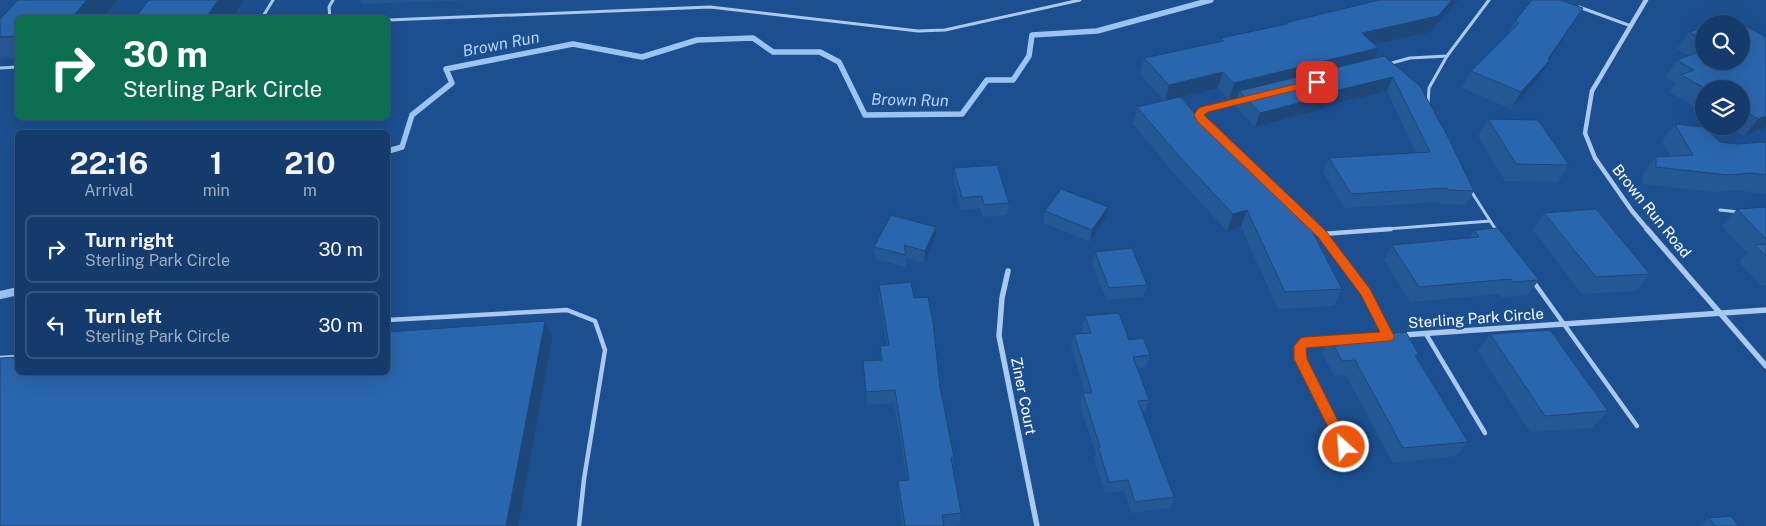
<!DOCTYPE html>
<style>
:root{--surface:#143b6b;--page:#214673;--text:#f1f3f6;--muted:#9dadc1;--line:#33557e}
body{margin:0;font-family:"Public Sans",sans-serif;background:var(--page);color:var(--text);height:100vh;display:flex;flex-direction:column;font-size:19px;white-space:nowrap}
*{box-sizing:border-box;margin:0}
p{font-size:16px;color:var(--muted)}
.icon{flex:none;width:28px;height:28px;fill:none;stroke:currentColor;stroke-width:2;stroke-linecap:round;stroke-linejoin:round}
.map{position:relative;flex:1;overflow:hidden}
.side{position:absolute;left:15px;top:130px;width:375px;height:245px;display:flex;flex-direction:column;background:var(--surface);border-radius:8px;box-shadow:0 5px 20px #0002,0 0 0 1px var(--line)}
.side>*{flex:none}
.guide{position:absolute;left:15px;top:15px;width:375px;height:105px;border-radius:8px;box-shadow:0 5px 20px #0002,0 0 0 1px var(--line);background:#0b6e4f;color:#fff;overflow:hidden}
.controls{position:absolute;left:1695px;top:15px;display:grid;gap:10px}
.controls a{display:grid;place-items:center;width:55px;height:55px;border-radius:50%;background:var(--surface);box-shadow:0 5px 20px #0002,0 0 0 1px var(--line);font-size:25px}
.pin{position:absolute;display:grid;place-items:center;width:42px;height:42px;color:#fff;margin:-21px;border-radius:10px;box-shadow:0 2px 8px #0006}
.me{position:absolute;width:55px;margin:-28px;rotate:334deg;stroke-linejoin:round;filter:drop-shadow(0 0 4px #0008)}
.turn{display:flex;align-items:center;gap:18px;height:105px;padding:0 25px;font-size:22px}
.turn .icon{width:65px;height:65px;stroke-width:2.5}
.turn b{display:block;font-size:35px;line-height:42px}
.eta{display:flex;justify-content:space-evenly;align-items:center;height:85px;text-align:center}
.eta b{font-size:30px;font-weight:700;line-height:35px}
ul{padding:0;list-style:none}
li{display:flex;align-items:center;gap:15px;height:68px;margin:0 10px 8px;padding:0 15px;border:2px solid var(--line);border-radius:8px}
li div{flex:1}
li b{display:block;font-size:19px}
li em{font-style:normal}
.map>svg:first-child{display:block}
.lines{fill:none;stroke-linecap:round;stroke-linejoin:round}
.stream-far1{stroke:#9cc4f0;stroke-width:5.5}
.stream{stroke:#9cc4f0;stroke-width:8}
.service-far1{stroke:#a9c9ee;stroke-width:3}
.service{stroke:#a9c9ee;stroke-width:4.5}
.minor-far1{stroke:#a9c9ee;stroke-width:4.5}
.minor{stroke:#a9c9ee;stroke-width:5.5}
.wall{fill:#245895}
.shaded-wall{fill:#1d4779}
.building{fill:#2a66ad;stroke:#1d4779}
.route{fill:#ea580c;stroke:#983908}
.labels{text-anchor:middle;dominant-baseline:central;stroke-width:5;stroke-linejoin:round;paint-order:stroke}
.street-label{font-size:15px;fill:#fff;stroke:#1b4f8f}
.water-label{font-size:16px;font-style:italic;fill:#b5d3f5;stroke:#1b4f8f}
</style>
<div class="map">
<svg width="1766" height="526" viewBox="0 0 1766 526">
<rect width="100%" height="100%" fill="#1b4f8f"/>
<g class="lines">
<path class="stream-far1" d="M388,151L402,147L412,115L452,83L446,69L573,44L642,57L697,40L753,38L773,52H820L839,62L865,115L962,114L987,80H1013L1029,56L1032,35L1097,31L1211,0"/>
<path class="stream" d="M0,295L18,291"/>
<g class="service-far1">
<path d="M1579,7L1631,26"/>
<path d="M262,18L273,0"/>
<path d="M330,18L329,7L333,0"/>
<path d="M388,20L710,7L918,31L945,30L1080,0"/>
<path d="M1388,64L1410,58L1447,56L1489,0"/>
<path d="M0,68L18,67"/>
<path d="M1240,101L1205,109L1200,112V119L1318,230"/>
<path d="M1428,104L1429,88L1447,56"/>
<path d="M1471,191L1496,230"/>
<path d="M1720,210L1739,212"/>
<path d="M1374,230L1490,221"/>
</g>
<g class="service">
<path d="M1316,229L1366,292L1388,336"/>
<path d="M1495,229L1497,231"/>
<path d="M1322,234L1391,229"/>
<path d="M1533,281L1637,426"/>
<path d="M388,320L567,310L595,321L605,350L584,479L579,526"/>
<path d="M1426,334L1485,433"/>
<path d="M1305,341L1300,346L1301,359L1344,447"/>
<path d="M0,358L18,357"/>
</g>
<path class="minor-far1" d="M1646,0L1592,91L1585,133L1595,158L1632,211L1648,230"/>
<g class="minor">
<path d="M1647,229L1766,366"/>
<path d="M1008,271L1002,298L999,336L1037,526"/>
<path d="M1403,335L1766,310"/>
<path d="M1305,341L1335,340"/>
</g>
</g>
<g class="wall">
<path d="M18,0H118L103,18H18V58L0,59V19Z"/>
<path d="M360,0H473L362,4Z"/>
<path d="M1731,18L1766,37V127L1744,136L1728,126H1741V89H1704V112L1669,92L1675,83L1665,77L1677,60L1689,56L1677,49L1689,32L1704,27V61H1741V24H1713Z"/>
<path d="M1515,21L1573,24L1549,59L1550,60L1540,77L1511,109L1462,88L1471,71L1509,32Z"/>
<path d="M1285,23L1430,32L1374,45L1378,48L1374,58L1384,56L1474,191L1465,205L1440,204L1439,202L1344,208L1323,172L1329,158L1416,153L1387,91L1325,106L1323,109L1255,127L1234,105L1237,98L1229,100L1218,88L1181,97L1342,289L1334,306L1278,309L1241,227L1227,231L1173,172L1133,124L1137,107L1164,100L1140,74L1144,58L1221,41V38L1285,25Z"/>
<path d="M1488,119L1569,165L1558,182L1505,181L1478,136Z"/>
<path d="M1675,124L1720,142L1737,144L1766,142V194L1736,190L1714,192L1642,184L1643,174L1656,157L1671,156L1662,141Z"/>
<path d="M954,168L1009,203L1007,215L983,217L980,208L961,210L954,181Z"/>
<path d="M1766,207V285H1761L1739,262L1747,253L1722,226L1737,209Z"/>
<path d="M1045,211L1105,219L1090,242L1043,223Z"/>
<path d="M1544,213L1650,274L1636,291L1582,294L1533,230Z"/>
<path d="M1474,230L1539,280L1528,295L1502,298L1500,294L1410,302L1384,260L1392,245L1469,238Z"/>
<path d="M935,239L924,263L906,258V267L875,259L874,247Z"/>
<path d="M1095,252L1147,285L1143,297L1106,300L1092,264Z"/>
<path d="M879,285L914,298L940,387L954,458L953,468L961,513L960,525L950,526H902L898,493V481L907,480L894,403L867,405L863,361L881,360L880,346H887L879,298Z"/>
<path d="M1085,316L1129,340L1150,355L1146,367L1137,368L1149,400L1145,412H1142L1174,497L1170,508L1131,513L1124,491L1105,493L1094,458L1096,454L1080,405L1083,393H1085L1071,346L1074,334L1084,333L1082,328Z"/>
<path d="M1490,334L1608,411L1592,428L1530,432L1478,351Z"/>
<path d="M1330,338L1419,355L1417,358L1468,442L1456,456L1393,463L1346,375L1334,376L1322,353Z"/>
<path d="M1709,518L1739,526H1699Z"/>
</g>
<g class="shaded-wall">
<path d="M87,0H118L103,18H71Z"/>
<path d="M218,0H244L232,18H206Z"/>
<path d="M1452,0H1458L1430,32L1355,49L1362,33Z"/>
<path d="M1583,8L1573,24L1544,67L1550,60L1540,77L1511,109L1521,92L1548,59Z"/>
<path d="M1378,48L1371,64L1239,91L1237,98L1229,100L1234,83Z"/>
<path d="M1223,72L1218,88L1165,101L1169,85Z"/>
<path d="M1393,77L1387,91L1325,106L1323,109L1255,127L1260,113L1326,93Z"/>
<path d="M1766,116V127L1744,136L1758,119Z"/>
<path d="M1108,207L1105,219L1090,242L1092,230Z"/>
<path d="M1247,210L1241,227L1227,231L1233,214Z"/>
<path d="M936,227L935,239L924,263L925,251Z"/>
<path d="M545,321L552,338L518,526H506Z"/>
</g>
<g class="building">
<path d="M18,0H87L71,18H18V36L0,37V19Z"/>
<path d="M149,0H218L206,18H135Z"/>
<path d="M1379,0H1452L1438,16L1362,33L1378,48L1234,83L1223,72L1169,85L1144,58L1224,41L1221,38L1287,24L1285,23Z"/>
<path d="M1532,0H1560L1583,8L1548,59L1550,60L1521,92L1471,71L1519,23L1515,21Z"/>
<path d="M1731,18L1766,37V116L1758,119L1741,109V89H1706L1681,75L1694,70L1677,60L1704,50V61H1741V24H1713Z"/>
<path d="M1704,27V40L1689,32Z"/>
<path d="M1384,56L1420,86L1448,137L1474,191L1448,190L1447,188L1351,194L1329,158L1430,152L1393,77L1326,93L1329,95L1260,113L1239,91Z"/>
<path d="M1180,97L1234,156L1237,155L1303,223H1308L1342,289L1285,292L1247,210L1233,214L1178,155L1137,107Z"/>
<path d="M1488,119L1538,120L1569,165L1516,164Z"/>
<path d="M1675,124L1704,127L1720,142L1737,144L1766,142V175L1751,173L1728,175L1656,167V157L1693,155Z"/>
<path d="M997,165L1009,203L984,205L982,196L962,198L954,168Z"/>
<path d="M1061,189L1108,207L1092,230L1045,211Z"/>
<path d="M1766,207V239L1737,209Z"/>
<path d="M1596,209L1650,274L1596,277L1544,213Z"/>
<path d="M891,215L936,227L925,251L904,245L906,255L874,247Z"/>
<path d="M1498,228L1539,280L1513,282L1511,279L1419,287L1392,245L1479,237L1474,230Z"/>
<path d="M1766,244V256L1755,245Z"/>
<path d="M1132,248L1147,285L1109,288L1095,252Z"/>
<path d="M911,282L914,298L928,297L933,322L940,387L954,458H951L961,513L942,515L944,526H905L898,481L909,480L895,390L866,392L863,361L882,360L880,346L889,345L879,285Z"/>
<path d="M1119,313L1129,340L1143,338L1150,355L1133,357L1149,400L1138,401L1174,497L1135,502L1128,480L1109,482L1098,447H1100L1083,393H1092L1074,334L1091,333L1085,316Z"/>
<path d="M545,321L506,526H0V358L18,357V372H388V332Z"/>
<path d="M1550,330L1608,411L1545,416L1490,334Z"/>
<path d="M1406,332L1419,355H1415L1468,442L1403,448L1355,360L1342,361L1330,338Z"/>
<path d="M1731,516L1739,526H1715L1709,518Z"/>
</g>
<path class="route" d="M1317,79H1320V84L1208,112L1204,115L1326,231L1370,289L1394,336L1393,340L1388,341L1306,348L1307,359L1351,447L1349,451L1344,453L1340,451L1294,359V346L1301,338L1305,337L1380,332L1361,295L1318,237L1197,121L1194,115L1197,110L1201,107Z"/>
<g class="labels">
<g class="street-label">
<text transform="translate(1652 211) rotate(51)">Brown Run Road</text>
<text transform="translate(1476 318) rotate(-4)">Sterling Park Circle</text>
<text transform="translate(1024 396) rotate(79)">Ziner Court</text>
</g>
<g class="water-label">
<text transform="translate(501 44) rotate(-11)">Brown Run</text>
<text transform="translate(910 100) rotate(1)">Brown Run</text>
</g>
</g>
</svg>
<div class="controls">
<a><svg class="icon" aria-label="search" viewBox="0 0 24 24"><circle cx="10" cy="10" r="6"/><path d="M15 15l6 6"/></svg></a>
<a><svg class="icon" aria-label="layers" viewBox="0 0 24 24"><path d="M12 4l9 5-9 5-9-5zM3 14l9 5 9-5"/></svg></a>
</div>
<div class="pin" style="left:1317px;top:82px;background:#d93025"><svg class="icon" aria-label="arrive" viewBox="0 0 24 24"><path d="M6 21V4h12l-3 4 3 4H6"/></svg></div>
<svg class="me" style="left:1344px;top:447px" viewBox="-20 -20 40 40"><circle r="17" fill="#ea580c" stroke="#fff" stroke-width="3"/><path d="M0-11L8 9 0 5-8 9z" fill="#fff"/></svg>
<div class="guide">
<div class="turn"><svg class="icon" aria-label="right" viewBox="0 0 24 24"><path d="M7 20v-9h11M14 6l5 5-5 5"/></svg><div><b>30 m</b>Sterling Park Circle</div></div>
</div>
<section class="side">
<div class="eta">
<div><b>22:16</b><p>Arrival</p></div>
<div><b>1</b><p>min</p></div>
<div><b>210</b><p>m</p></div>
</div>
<ul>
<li><svg class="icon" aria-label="right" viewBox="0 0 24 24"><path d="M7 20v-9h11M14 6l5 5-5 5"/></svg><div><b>Turn right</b><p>Sterling Park Circle</p></div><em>30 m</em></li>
<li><svg class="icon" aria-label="left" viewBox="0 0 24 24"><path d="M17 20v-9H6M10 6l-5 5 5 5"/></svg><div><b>Turn left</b><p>Sterling Park Circle</p></div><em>30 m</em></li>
</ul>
</section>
</div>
